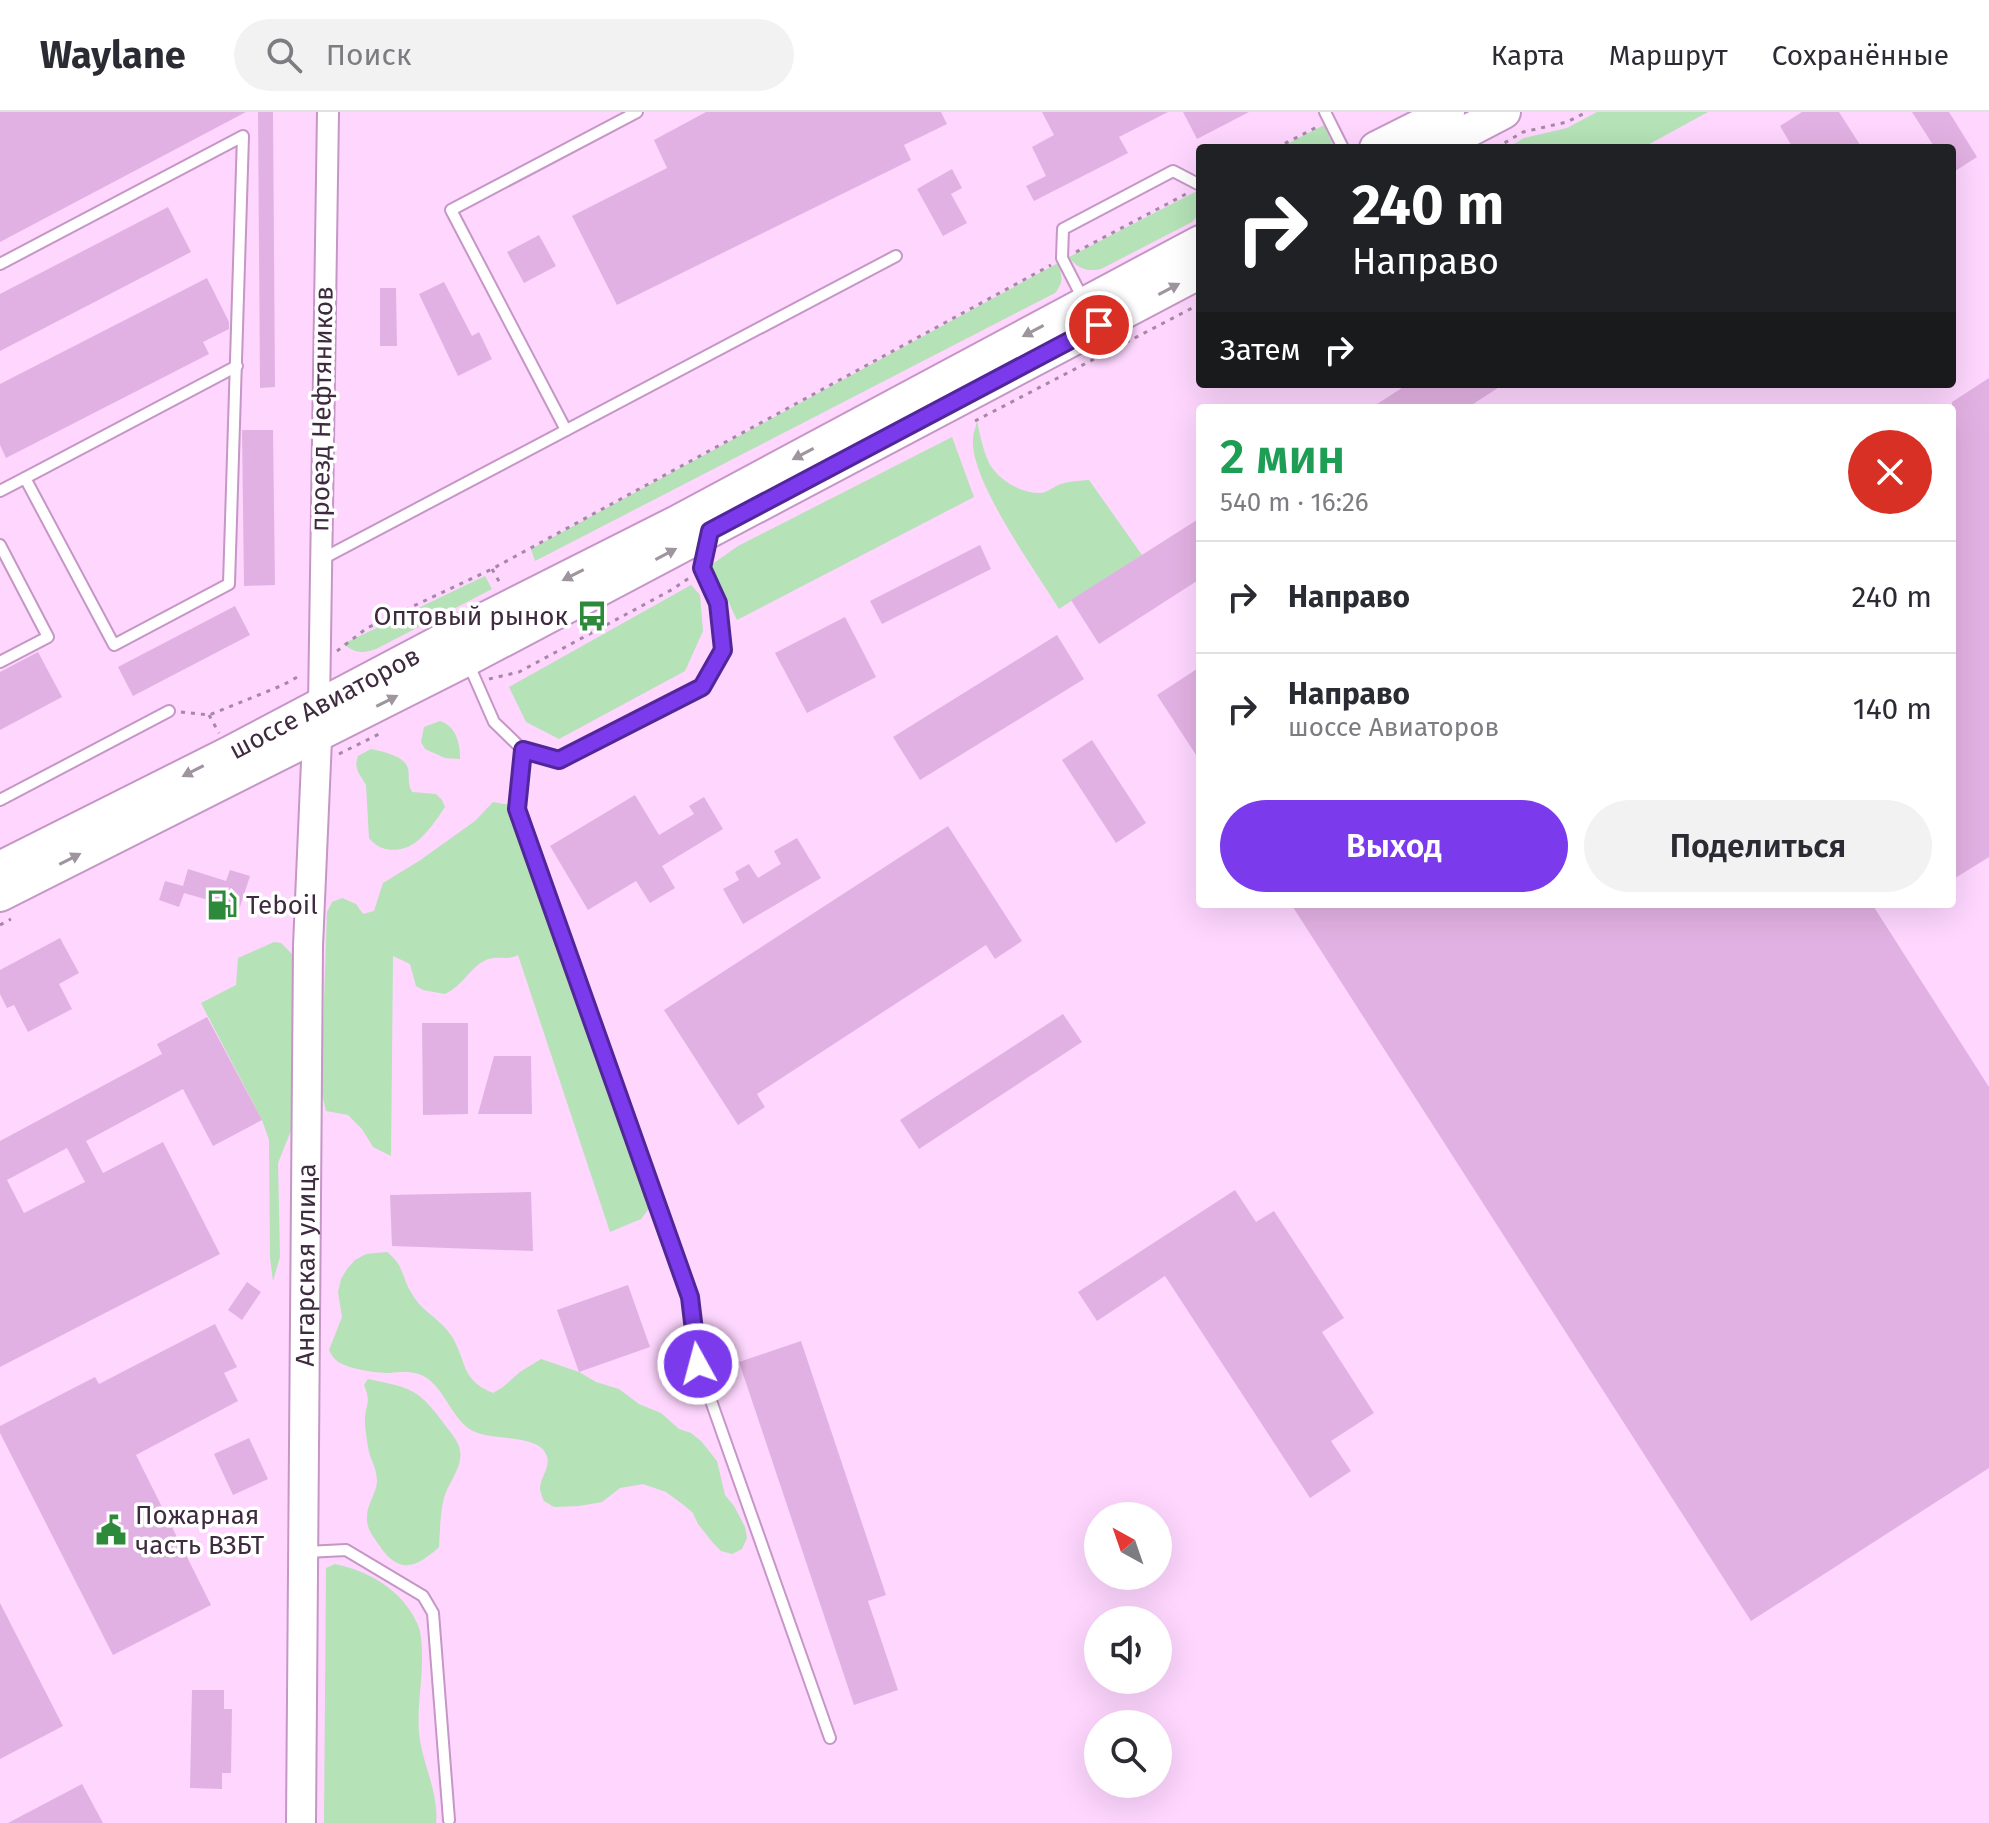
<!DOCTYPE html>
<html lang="ru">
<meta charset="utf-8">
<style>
:root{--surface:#fff;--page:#f2f2f3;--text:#2b2b33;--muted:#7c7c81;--line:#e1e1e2;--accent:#7c3aed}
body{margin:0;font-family:"Fira Sans",sans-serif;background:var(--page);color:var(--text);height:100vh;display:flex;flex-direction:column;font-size:30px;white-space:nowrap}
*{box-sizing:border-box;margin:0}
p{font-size:26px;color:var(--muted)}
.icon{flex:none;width:44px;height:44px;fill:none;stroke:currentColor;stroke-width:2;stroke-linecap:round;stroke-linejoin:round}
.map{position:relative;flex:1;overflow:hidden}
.details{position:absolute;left:1196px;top:292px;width:760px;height:504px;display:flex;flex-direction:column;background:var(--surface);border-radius:8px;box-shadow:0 8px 32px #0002}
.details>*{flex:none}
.guide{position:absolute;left:1196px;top:32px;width:760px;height:244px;border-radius:8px;box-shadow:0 8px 32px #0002;background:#202124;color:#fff;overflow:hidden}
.needle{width:52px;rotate:320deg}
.controls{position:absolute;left:1084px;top:1390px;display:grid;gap:16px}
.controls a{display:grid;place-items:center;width:88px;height:88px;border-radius:50%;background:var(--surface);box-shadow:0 8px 32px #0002;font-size:40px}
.pin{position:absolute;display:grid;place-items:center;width:68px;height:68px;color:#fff;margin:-34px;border:4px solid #fff;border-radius:50%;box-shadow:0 2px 8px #0007}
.me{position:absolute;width:88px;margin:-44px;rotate:353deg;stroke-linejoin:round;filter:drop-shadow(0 0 6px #0008)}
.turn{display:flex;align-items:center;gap:28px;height:168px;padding:0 24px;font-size:36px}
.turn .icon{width:104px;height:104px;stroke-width:2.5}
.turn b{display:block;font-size:56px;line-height:68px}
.then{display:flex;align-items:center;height:76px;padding:0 24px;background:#0003;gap:16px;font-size:30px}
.round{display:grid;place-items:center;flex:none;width:84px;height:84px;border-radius:42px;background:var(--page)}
.head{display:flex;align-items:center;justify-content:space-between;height:136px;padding:0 24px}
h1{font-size:48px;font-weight:600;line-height:60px;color:#1e9e55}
.action{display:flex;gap:16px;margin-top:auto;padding:16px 24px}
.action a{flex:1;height:92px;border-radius:48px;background:var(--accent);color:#fff;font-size:32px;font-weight:600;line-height:92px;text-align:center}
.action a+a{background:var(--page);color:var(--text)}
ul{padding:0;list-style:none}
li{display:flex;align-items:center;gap:24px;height:112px;padding:0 24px;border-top:2px solid var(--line)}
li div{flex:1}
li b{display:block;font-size:30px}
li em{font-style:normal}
header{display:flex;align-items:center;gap:48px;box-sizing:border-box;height:112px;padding:0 40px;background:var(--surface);border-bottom:2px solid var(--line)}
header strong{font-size:38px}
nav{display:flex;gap:44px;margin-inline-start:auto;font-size:28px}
.search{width:560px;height:72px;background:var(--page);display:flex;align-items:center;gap:20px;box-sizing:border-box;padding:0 28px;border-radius:44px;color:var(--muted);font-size:30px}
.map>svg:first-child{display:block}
.green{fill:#b5e2b7}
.building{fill:#e2b1e3;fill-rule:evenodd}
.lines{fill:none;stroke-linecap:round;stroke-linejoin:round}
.service-casing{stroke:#c596c6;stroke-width:14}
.minor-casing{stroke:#c596c6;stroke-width:24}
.secondary-casing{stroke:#c596c6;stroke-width:32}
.primary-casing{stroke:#c596c6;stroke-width:36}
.path{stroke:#a688a6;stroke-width:3;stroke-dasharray:4 6;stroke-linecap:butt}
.service{stroke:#fff;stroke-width:10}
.minor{stroke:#fff;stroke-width:20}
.secondary{stroke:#fff;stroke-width:28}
.primary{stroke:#fff;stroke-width:32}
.oneway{fill:#9f959f}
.route-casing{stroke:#51269a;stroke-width:20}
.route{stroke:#7c3aed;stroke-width:14}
.labels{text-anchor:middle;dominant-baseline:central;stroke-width:7;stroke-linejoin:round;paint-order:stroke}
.street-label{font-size:26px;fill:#3f2b3f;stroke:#fff}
.poi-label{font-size:26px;fill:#3f2b3f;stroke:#fff;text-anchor:start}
</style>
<header>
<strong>Waylane</strong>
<div class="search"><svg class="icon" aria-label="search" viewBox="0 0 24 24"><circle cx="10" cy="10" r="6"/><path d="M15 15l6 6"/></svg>Поиск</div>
<nav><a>Карта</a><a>Маршрут</a><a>Сохранённые</a></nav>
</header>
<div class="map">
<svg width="1989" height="1711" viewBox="0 0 1989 1711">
<rect width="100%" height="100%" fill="#fed6fe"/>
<g class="green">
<path d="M1597,0H1708L1642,36H1507L1524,26L1567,16Z"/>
<path d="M1324,13L1332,31L1329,36H1279Z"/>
<path d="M1197,79L1200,85V101L1192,110L1101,157C1087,160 1078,157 1069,145Z"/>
<path d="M1058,151C1062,164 1064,170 1055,181L535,449L531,437Z"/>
<path d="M977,309C980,323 983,338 989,351C998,368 1022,382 1041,381C1048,380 1052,376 1058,373C1068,369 1078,369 1089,368L1142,443L1059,497C1036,459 970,369 973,327C973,321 976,315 977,309Z"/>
<path d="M952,325L974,385L737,508L711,453L738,434Z"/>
<path d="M485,464L492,477L376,537C361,542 356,541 343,532Z"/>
<path d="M691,473L700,483L703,519L685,559L559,627L526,610L509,575Z"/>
<path d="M440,609C457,615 460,632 460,647L445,646L425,637L421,630L424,615Z"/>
<path d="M371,637C381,639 403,644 407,654C411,662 406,670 412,680L436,682L442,688L445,695C437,707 427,722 416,730C402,741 380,741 369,726L366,673L358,660L356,652L358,644Z"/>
<path d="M493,690L510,693L650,1095L641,1107L610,1120L518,843C508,849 497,843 486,848C470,855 464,873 445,882L423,878L416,874L410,852L393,844L391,1044L373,1035L362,1017L348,1003L326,999L321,978L327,800L332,790L342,786L356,792L363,802L374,799L383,771L419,749L475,709Z"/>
<path d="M274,830L281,831L292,842V1016L278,1051L280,1145L273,1169L270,1146L269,1028L262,1008L201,891L236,873L238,846Z"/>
<path d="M387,1140C405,1154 401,1165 412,1182C420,1197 436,1205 447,1218C468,1243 457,1267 493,1281L503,1275L520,1260L541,1247L579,1260L596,1270L619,1277L639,1292L661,1301L679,1317L691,1321L701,1329L717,1349L725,1383L734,1394L745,1415L747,1426L742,1437L732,1442L721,1439L713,1431L698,1412L693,1401L685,1394L666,1380L643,1372L620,1376L602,1390L579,1394L554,1395L544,1389C543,1388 540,1378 540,1377C540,1364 552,1355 546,1342C537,1322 493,1329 473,1319C450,1307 444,1271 419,1262C409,1259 399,1260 389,1261C376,1261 346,1257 336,1248C334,1247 330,1240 329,1238L342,1205L338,1180L341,1167L347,1157L355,1148L366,1142Z"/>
<path d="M368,1267C411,1276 418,1276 445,1313C450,1320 459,1329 460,1339C463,1355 448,1371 444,1386C440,1401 440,1419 439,1435C416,1456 399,1463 379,1433C373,1424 366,1416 367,1405C367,1392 376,1382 377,1370C377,1360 374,1354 371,1346C368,1339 365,1317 365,1309C365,1292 372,1292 364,1273Z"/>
<path d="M335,1452C369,1459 402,1478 417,1511C422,1521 422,1536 422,1547C422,1572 417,1596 419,1621C422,1652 439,1680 436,1711H324L326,1456Z"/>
</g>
<g class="building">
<path d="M0,0H246L0,130Z"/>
<path d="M258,0H273L275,275L260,276Z"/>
<path d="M706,0H941L947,12L904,33L911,48L617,193L572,104L667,56L654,28Z"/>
<path d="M1042,0H1168L1119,25L1128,41L1034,89L1026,74L1046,64L1032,35L1054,23Z"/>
<path d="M1183,0H1249L1197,27Z"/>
<path d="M1802,0H1839L1862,36H1793L1780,14Z"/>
<path d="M1912,0H1949L1977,45L1952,61V36H1935Z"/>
<path d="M952,57L962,76L951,82L967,111L943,124L917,77Z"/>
<path d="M168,95L191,140L0,239V182Z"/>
<path d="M539,123L556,154L524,171L507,140Z"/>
<path d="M207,166L229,210V217L203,230L209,242L6,346L0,333V272Z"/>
<path d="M444,170L472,224L479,220L492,247L458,264L419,182Z"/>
<path d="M380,176H396L397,234H380Z"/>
<path d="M1989,266V745L1952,768V290Z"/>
<path d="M1408,272H1504L1467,296H1371Z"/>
<path d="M242,318H273L275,473L244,474Z"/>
<path d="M1200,406V467L1099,532L1071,488Z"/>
<path d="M980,433L991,457L882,512L870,489Z"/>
<path d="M235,494L250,523L133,584L118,555Z"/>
<path d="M845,505L876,565L807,601L775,541Z"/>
<path d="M1057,523L1084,567L920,668L893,625Z"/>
<path d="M38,540L62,585L0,618V560Z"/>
<path d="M1200,555V649L1157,583Z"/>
<path d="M1092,628L1146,711L1116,731L1062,648Z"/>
<path d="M635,683L659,723L694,702L689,694L704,685L723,717L662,754L675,776L650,791L636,769L588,798L550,734Z"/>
<path d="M948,714L1022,829L995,847L986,833L757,982L765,995L738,1013L664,898Z"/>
<path d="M797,726L821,766L743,812L723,777L739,768L735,760L749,752L758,766L781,752L774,739Z"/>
<path d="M188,757L226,769L230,758L250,764L237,804L217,798L219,791L184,781L179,795L159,788L165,769L183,774Z"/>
<path d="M1291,792H1872L1989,975V1356L1751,1509Z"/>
<path d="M60,826L79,861L59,872L72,897L28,920L14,893L7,896L0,882V858Z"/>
<path d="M1063,902L1082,930L919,1037L900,1008Z"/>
<path d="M207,905L262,1008L213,1034L183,977L86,1029L103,1061L163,1030L220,1142L0,1255V1029L162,942L157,932ZM67,1036L85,1070L24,1101L7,1068Z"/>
<path d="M422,911H468V1002L423,1003Z"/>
<path d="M494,944H531L532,1002H478Z"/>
<path d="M1235,1078L1256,1110L1274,1099L1344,1206L1322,1220L1374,1301L1331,1329L1351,1359L1310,1386L1165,1164L1097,1209L1078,1180Z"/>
<path d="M531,1080L533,1139L392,1134L390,1083Z"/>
<path d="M247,1170L261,1180L242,1208L228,1198Z"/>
<path d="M628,1173L650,1235L579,1260L557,1198Z"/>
<path d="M215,1212L237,1255L224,1261L238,1289L136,1343L211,1493L113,1543L0,1321V1314L95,1265L99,1272Z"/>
<path d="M801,1229L886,1483L868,1489L898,1578L854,1593L739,1250Z"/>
<path d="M249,1326L268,1367L233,1383L214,1342Z"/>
<path d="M0,1491L63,1614L0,1647Z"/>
<path d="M192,1578H224V1597H232L231,1661H222V1677L190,1676Z"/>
<path d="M82,1672L103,1711H8Z"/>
</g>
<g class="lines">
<g class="service-casing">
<g id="service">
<path d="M1325,0L1343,36"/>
<path d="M0,152L243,24L229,472L114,533L25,366L0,379"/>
<path d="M1083,187L1062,146L1063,117L1173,59L1200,73"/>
<path d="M566,318L451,98L637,0"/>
<path d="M25,366L237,254"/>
<path d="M0,433L48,525L0,550"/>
<path d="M322,447L896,144"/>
<path d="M469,553L494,610L523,638L559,648L702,575L723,538L718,491L702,456L708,429"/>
<path d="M523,638L517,697L690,1185L698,1252L830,1626"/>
<path d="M0,688L169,599"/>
<path d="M306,1440L346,1438L423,1484L433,1501L449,1708"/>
</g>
</g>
<g class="minor-casing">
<path id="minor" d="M319,594L328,0"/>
</g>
<g class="secondary-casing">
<g id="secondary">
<path id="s1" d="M301,1711L308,834L318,604"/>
</g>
</g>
<g class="primary-casing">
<g id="primary">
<path d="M1376,36L1448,0"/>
<path d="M1435,36L1504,0"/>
<path id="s2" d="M0,756L229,641L451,524L675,411L1200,130"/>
<path d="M0,783L466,548L1200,160"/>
</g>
</g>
<g class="path">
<path d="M1276,36L1319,14"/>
<path d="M1496,36L1523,20L1567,10L1587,0"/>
<path d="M1076,140L1186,82"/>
<path d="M975,309L1200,192"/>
<path d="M492,457L500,471"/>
<path d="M337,539L367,516L492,457L1051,153"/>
<path d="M489,567L519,560L673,477L692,464"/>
<path d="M181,600L209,603L283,573L301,563"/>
<path d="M209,603L219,621"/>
<path d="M339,642L379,622"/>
<path d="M0,813L11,807"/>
</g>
<use href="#service" class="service"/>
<use href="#minor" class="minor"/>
<use href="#secondary" class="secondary"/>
<use href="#primary" class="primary"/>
</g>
<defs><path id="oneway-solid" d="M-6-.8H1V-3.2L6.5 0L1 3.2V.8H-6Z" transform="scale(2)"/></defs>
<g class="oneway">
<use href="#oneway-solid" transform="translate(1169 177) rotate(-28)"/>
<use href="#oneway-solid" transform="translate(1033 219) rotate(152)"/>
<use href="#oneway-solid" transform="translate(803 342) rotate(152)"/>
<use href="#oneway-solid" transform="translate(666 442) rotate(-28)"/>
<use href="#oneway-solid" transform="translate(573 463) rotate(153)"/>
<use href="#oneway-solid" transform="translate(387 589) rotate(-27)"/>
<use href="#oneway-solid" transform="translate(193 659) rotate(153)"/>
<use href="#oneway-solid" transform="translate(70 747) rotate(-27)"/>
</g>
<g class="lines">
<g class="route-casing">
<path id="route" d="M698,1252L690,1185L517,697L523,638L559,648L702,575L723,538L718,491L702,456L710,419L1099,213"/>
</g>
<use href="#route" class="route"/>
</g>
<defs>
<g id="bus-bare" transform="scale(2.4)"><path d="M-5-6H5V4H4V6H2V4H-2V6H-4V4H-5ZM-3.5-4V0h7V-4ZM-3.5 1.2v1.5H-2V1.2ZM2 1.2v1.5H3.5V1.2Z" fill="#2e8a3b" stroke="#fff" stroke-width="2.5" paint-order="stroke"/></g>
<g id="fuel-bare" transform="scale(2.4)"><path d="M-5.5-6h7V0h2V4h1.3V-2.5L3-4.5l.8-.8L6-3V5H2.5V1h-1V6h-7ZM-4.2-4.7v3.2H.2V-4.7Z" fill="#2e8a3b" stroke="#fff" stroke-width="2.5" paint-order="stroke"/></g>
<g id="civic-bare" transform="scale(2.4)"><path d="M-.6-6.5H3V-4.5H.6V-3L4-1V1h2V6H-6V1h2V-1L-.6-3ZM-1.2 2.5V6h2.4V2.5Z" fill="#2e8a3b" stroke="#fff" stroke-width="2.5" paint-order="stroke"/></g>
</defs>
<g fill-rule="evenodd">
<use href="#bus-bare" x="592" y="504"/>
<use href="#fuel-bare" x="222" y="793"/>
<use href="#civic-bare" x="111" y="1418"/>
</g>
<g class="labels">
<g class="street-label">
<text transform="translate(322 297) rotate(-89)">проезд Нефтяников</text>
<text stroke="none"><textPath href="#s2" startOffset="364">шоссе Авиаторов</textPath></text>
<text stroke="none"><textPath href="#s1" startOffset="558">Ангарская улица</textPath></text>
</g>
<g class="poi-label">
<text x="568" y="504" text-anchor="end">Оптовый рынок</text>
<text x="246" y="793">Teboil</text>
<text x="135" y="1403">Пожарная<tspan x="135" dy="30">часть ВЗБТ</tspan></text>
</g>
</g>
</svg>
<div class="controls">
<a><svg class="needle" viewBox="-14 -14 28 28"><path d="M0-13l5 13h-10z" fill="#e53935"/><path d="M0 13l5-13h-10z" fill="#7c7c81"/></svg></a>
<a><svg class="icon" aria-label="sound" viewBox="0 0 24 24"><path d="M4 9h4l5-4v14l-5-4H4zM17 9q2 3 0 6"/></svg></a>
<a><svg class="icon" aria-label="search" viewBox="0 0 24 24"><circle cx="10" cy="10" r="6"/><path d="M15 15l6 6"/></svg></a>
</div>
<div class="pin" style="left:1099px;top:213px;background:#d93025"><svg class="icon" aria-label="arrive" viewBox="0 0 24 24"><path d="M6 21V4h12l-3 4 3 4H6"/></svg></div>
<svg class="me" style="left:698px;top:1252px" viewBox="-20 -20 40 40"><circle r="17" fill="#7c3aed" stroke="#fff" stroke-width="3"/><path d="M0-11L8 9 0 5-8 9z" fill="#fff"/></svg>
<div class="guide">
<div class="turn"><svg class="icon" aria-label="right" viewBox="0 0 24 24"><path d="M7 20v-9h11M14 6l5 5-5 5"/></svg><div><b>240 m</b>Направо</div></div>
<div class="then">Затем<svg class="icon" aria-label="right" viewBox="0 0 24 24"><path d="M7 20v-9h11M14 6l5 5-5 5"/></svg></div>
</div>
<section class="details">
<div class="head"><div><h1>2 мин</h1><p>540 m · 16:26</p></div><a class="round" style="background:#d93025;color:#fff"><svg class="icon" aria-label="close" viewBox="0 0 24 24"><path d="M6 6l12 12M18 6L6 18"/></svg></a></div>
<ul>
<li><svg class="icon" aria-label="right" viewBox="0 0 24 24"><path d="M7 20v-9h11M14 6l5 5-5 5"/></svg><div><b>Направо</b></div><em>240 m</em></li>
<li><svg class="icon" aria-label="right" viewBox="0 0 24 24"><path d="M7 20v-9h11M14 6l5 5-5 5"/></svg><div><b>Направо</b><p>шоссе Авиаторов</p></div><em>140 m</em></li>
</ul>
<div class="action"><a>Выход</a><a>Поделиться</a></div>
</section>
</div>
